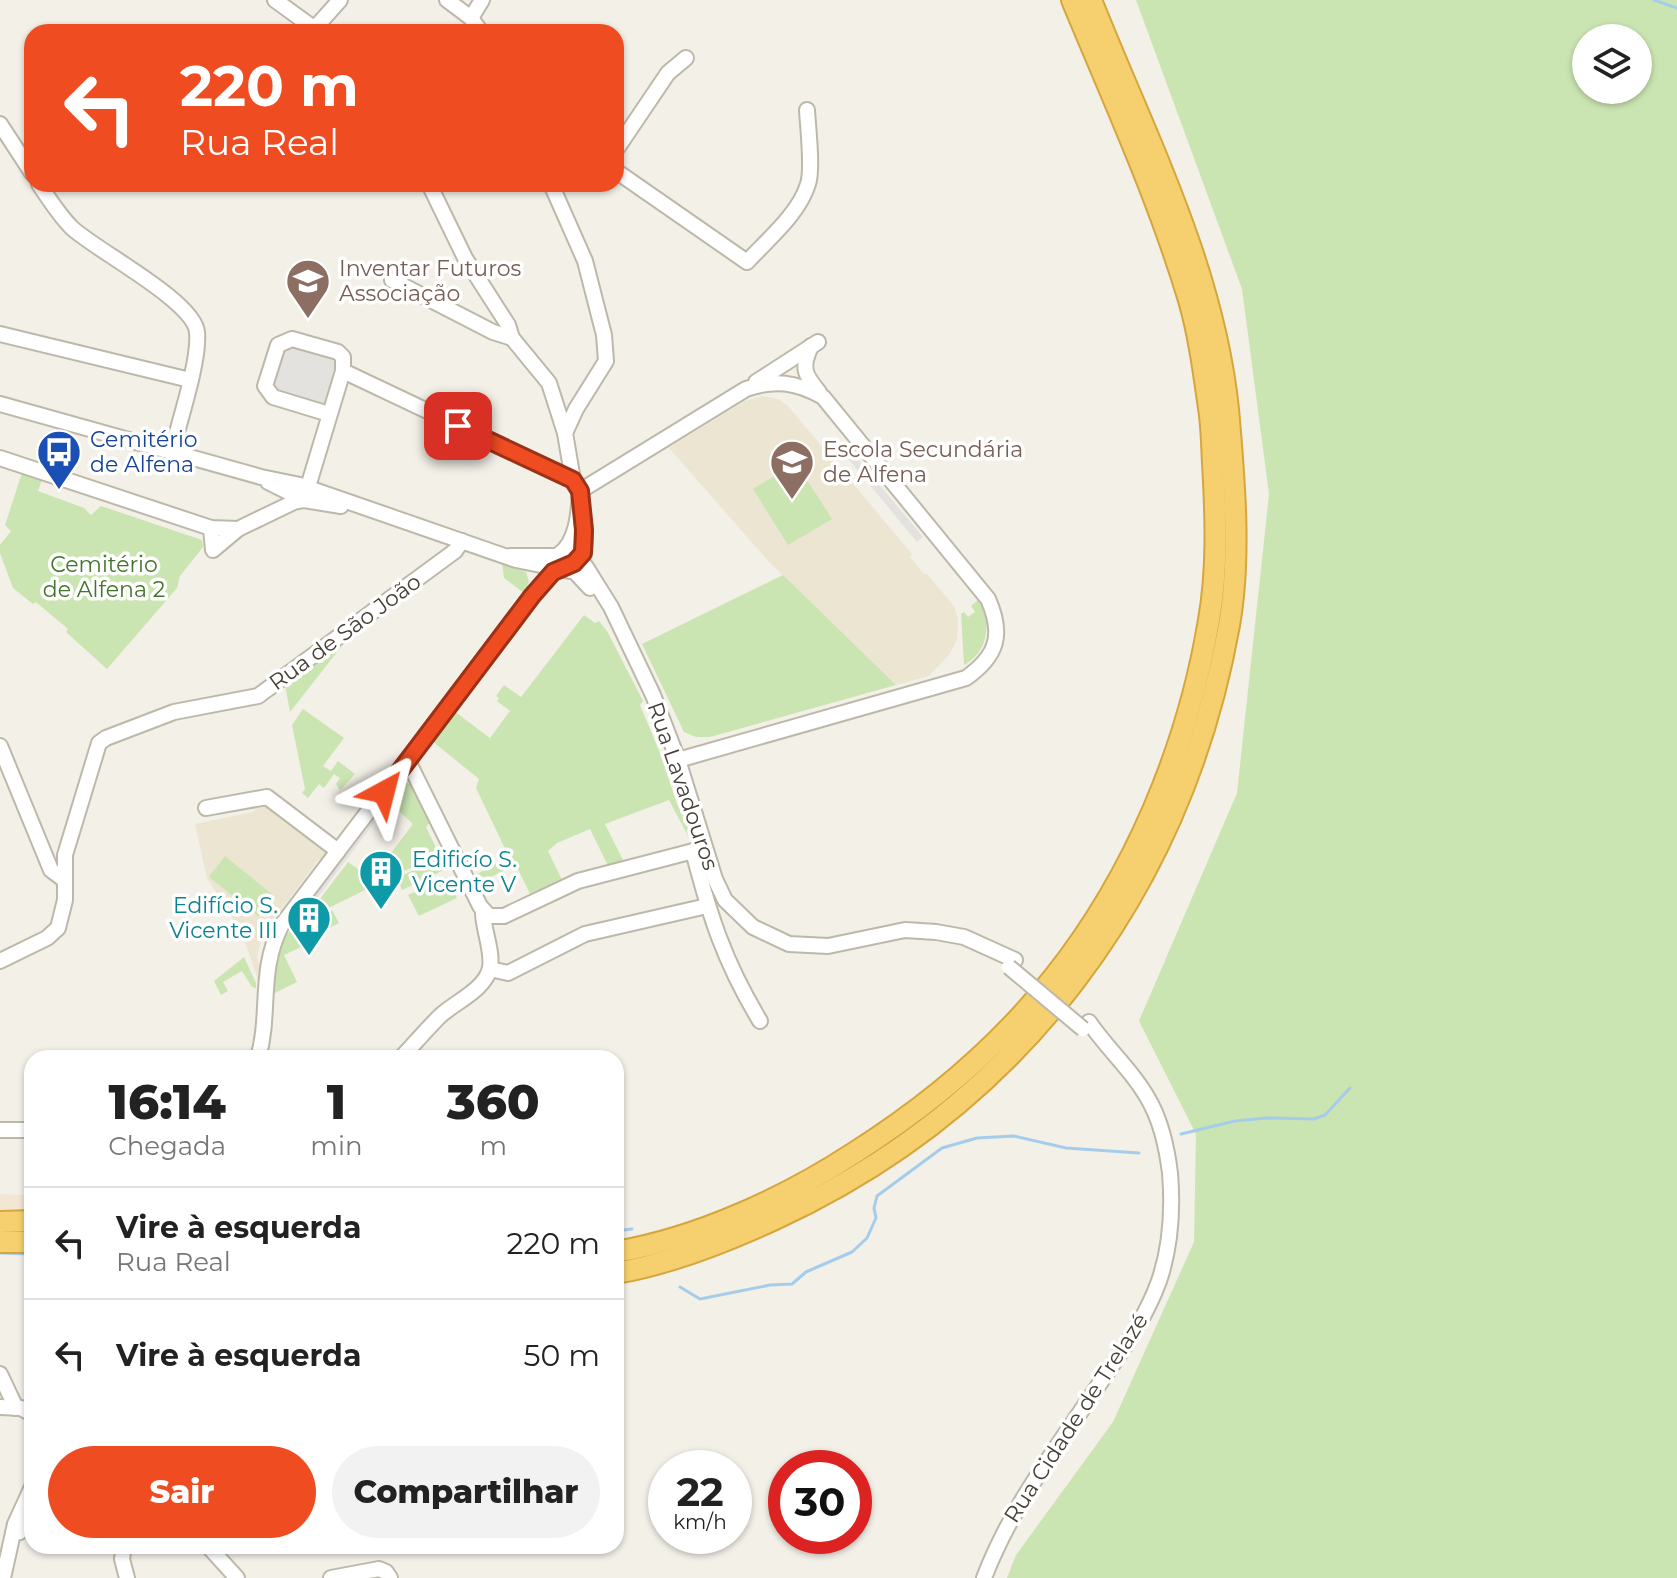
<!DOCTYPE html>
<html lang="pt">
<meta charset="utf-8">
<style>
:root{--surface:#fff;--page:#f2f2f2;--text:#222;--muted:#767676;--line:#e0e0e0;--accent:#ef4c22}
body{margin:0;font-family:Montserrat,sans-serif;background:var(--page);color:var(--text);height:100vh;display:flex;flex-direction:column;font-size:30px;white-space:nowrap}
*{box-sizing:border-box;margin:0}
p{font-size:26px;color:var(--muted)}
.icon{flex:none;width:44px;height:44px;fill:none;stroke:currentColor;stroke-width:2;stroke-linecap:round;stroke-linejoin:round}
.map{position:relative;flex:1;overflow:hidden}
.drawer{position:absolute;left:24px;top:1050px;width:600px;height:504px;display:flex;flex-direction:column;background:var(--surface);border-radius:24px;box-shadow:0 2px 6px #0004}
.drawer>*{flex:none}
.hud{position:absolute;left:24px;top:24px;width:600px;height:168px;border-radius:24px;box-shadow:0 2px 6px #0004;background:#ef4c22;color:#fff;overflow:hidden}
.tools{position:absolute;left:1572px;top:24px;display:grid;gap:16px}
.tools a{display:grid;place-items:center;width:80px;height:80px;border-radius:50%;background:var(--surface);box-shadow:0 2px 6px #0004;font-size:40px}
.speed{position:absolute;left:648px;top:1450px;display:flex;gap:16px;font-size:40px;font-weight:700;text-align:center}
.speed>*{display:grid;place-content:center;width:104px;height:104px;border-radius:50%;background:var(--surface);box-shadow:0 2px 6px #0004;line-height:1}
.speed small{font-size:20px;font-weight:400}
.speed .limit{border:12px solid #d22;background:#fff;color:#111}
.pin{position:absolute;display:grid;place-items:center;width:68px;height:68px;color:#fff;margin:-34px;border-radius:16px;box-shadow:0 4px 12px #0006}
.me{position:absolute;width:88px;margin:-44px;rotate:38deg;stroke-linejoin:round;filter:drop-shadow(0 0 6px #0008)}
.turn{display:flex;align-items:center;gap:28px;height:168px;padding:0 24px;font-size:36px}
.turn .icon{width:104px;height:104px;stroke-width:2.5}
.turn b{display:block;font-size:56px;line-height:68px}
.eta{display:flex;justify-content:space-evenly;align-items:center;height:136px;text-align:center}
.eta b{font-size:48px;font-weight:800;line-height:56px}
.action{display:flex;gap:16px;margin-top:auto;padding:16px 24px}
.action a{flex:1;height:92px;border-radius:48px;background:var(--accent);color:#fff;font-size:32px;font-weight:800;line-height:92px;text-align:center}
.action a+a{background:var(--page);color:var(--text)}
ul{padding:0;list-style:none}
li{display:flex;align-items:center;gap:24px;height:112px;padding:0 24px;border-top:2px solid var(--line)}
li div{flex:1}
li b{display:block;font-size:30px}
li em{font-style:normal}
.map>svg:first-child{display:block}
.commercial{fill:#f3e7d3}
.education{fill:#ebe5d1}
.green{fill:#cbe5b2;fill-rule:evenodd}
.parking{fill:#e4e2df}
.lines{fill:none;stroke-linecap:round;stroke-linejoin:round}
.stream{stroke:#a6ccec;stroke-width:3}
.minor-casing{stroke:#bdb8aa;stroke-width:18}
.highway-casing{stroke:#d5a63e;stroke-width:24}
.minor{stroke:#fff;stroke-width:14}
.highway{stroke:#f6d06e;stroke-width:20}
.minor-bridge-casing{stroke:#bdb8aa;stroke-width:18;stroke-linecap:butt}
.minor-bridge{stroke:#fff;stroke-width:14}
.route-casing{stroke:#9b3116;stroke-width:20}
.route{stroke:#ef4c22;stroke-width:14}
.labels{text-anchor:middle;dominant-baseline:central;stroke-width:7;stroke-linejoin:round;paint-order:stroke}
.education-label{font-size:22px;fill:#785e54;stroke:#fff;text-anchor:start}
.transit-label{font-size:22px;fill:#164399;stroke:#fff;text-anchor:start}
.park-label{font-size:22px;fill:#44742c;stroke:#fff}
.street-label{font-size:22px;fill:#454036;stroke:#fff}
.culture-label{font-size:22px;fill:#0d838f;stroke:#fff;text-anchor:start}
</style>
<div class="map">
<svg width="1677" height="1578" viewBox="0 0 1677 1578">
<rect width="100%" height="100%" fill="#f2f0e7"/>
<path class="commercial" d="M0,1194L32,1195V1251L0,1249Z"/>
<g class="education">
<path d="M762,396L778,399L787,405L912,554L910,557L915,563L924,574H927L954,606L958,620L957,640L949,655L929,676L896,685L771,564L669,448L745,401Z"/>
<path d="M260,802L324,848L326,854L323,859L318,860L262,935L257,958L260,965L257,977L242,933L207,878L195,824L253,812Z"/>
</g>
<g class="green">
<path d="M1136,0H1677V1578H1007L1016,1555L1113,1422L1194,1242L1196,1134L1139,1021L1237,793L1269,494L1242,289ZM1586,38H1638V90H1586Z"/>
<path d="M796,463L832,519L788,545L753,489Z"/>
<path d="M22,473L42,479L38,491L84,508L91,515L101,506L202,540L203,547L180,576L177,588L107,669L66,632L68,629L36,602L33,604L13,588L0,553V545L11,531L5,525Z"/>
<path d="M502,564L526,572L529,582L524,593L504,578Z"/>
<path d="M783,575L896,685L710,737H696L684,732L642,644Z"/>
<path d="M978,600C993,621 988,653 964,665L961,614L964,612L968,617L975,612L971,606Z"/>
<path d="M584,615L595,623L599,621L607,631L643,701L640,705L662,758L677,804L682,808L690,836H688L669,800L605,824L624,862L608,866L590,829L557,843L548,851L562,880L531,896L516,865L476,884L473,876L509,857L476,788L479,779L432,741L454,711L490,738L510,711L497,701L499,698L496,696L504,685L521,697Z"/>
<path d="M342,643L341,647L290,712L285,684Z"/>
<path d="M303,709L344,738L323,766L331,771L338,761L355,774L340,790L336,784L340,778L334,774L324,788L319,784L308,798L302,793L305,789L292,725Z"/>
<path d="M405,782L412,785L431,821L426,827L439,854L312,916L310,912L348,862L365,874L369,870L375,874L413,824L387,800L400,783Z"/>
<path d="M225,856L274,896L258,916L209,877Z"/>
<path d="M441,857L446,869L402,890L397,878Z"/>
<path d="M446,877L457,898L419,916L408,895Z"/>
<path d="M332,910L339,923L321,932L322,936L307,944L299,929Z"/>
<path d="M294,928L303,946L284,955L297,982L273,994C274,977 278,936 294,928Z"/>
<path d="M244,957L256,983V988L252,987L242,971L223,982L228,991L221,995L214,981Z"/>
</g>
<g class="parking">
<path d="M285,344L337,358L339,365L326,402L320,405L271,388Z"/>
<path d="M847,446L923,537L917,542L841,450Z"/>
<path d="M383,800L387,806L309,909L299,901Z"/>
</g>
<g class="lines">
<g class="stream">
<path d="M1654,0L1677,8"/>
<path d="M1181,1134L1235,1121L1266,1118L1314,1119L1325,1115L1350,1088"/>
<path d="M616,1231L632,1229"/>
<path d="M0,1253L32,1254"/>
<path d="M680,1287L700,1299L770,1285L792,1284L806,1272L852,1252L867,1238L876,1218L874,1208L877,1196L942,1148L977,1138L1014,1136L1066,1148L1139,1153"/>
</g>
<g class="minor-casing">
<g id="minor">
<path d="M275,0L319,32"/>
<path d="M447,0L471,18L481,32"/>
<path d="M471,18L482,0"/>
<path d="M315,28L340,0"/>
<path d="M0,124L32,173"/>
<path d="M616,150L668,73L686,58"/>
<path d="M616,171L747,262C767,240 799,214 808,184C813,169 808,128 807,110"/>
<path d="M39,184C49,199 59,215 72,228C97,251 194,301 197,332C200,360 179,422 172,451"/>
<path d="M429,184L465,258L508,325L512,338L549,383L565,433L573,480L580,491C579,512 577,543 558,555"/>
<path d="M551,184L585,261L604,335L606,361L576,409L565,433"/>
<path d="M392,280L493,332L512,338"/>
<path d="M0,334L190,380"/>
<path d="M811,346C801,368 804,374 819,392"/>
<path d="M343,371L573,480"/>
<path d="M756,382L818,342"/>
<path d="M0,404L261,477L300,485L516,560L575,572L590,588"/>
<path d="M0,458L211,528L238,529L294,502L304,500L341,506"/>
<path d="M268,482L304,500L343,371V357L338,352L292,339L278,345L265,386L273,397L329,414"/>
<path d="M580,491L746,389C775,379 796,382 823,397L988,599C1004,635 997,656 966,678L678,760"/>
<path d="M211,528L213,550L238,529"/>
<path d="M510,556H571L579,559L586,567L611,607L653,695L678,760L715,879L725,900L753,927L789,944L828,946L905,930L936,932L964,937L1015,960"/>
<path d="M0,746L51,870L63,879"/>
<path d="M408,761L480,906L489,916H504L578,881L705,848"/>
<path d="M206,808L267,797L338,851"/>
<path d="M693,851C710,917 724,961 760,1021"/>
<path d="M0,961L47,938L58,928L65,900V855L99,743L106,738L174,712L258,696L455,551L462,541"/>
<path d="M490,969L508,973L585,934L707,906"/>
<path d="M258,1058C271,1013 258,972 281,926L532,596C540,589 545,578 554,572C559,568 566,568 572,565C591,554 585,523 580,505"/>
<path d="M401,1058C414,1044 427,1029 440,1016C455,1002 485,990 490,968C493,950 483,930 483,912"/>
<path d="M0,1130H32"/>
<path d="M0,1374L16,1408"/>
<path d="M0,1407L21,1408L32,1414"/>
<path d="M13,1533L20,1532L32,1517"/>
<path d="M124,1546L122,1559L127,1578"/>
<path d="M208,1546L237,1578"/>
<path d="M3,1578L15,1524L32,1487"/>
<path d="M331,1578L379,1569L386,1572L390,1578"/>
<path d="M984,1578C1011,1507 1056,1449 1098,1386C1121,1352 1145,1320 1159,1281C1171,1246 1173,1210 1170,1173C1167,1149 1162,1125 1151,1104C1135,1073 1108,1050 1089,1022"/>
</g>
</g>
<g class="highway-casing">
<g id="highway">
<path d="M0,1222L32,1221"/>
<path d="M0,1242H32"/>
<path d="M616,1252C698,1238 785,1198 854,1153C928,1106 999,1047 1054,977C1134,876 1188,748 1209,620C1218,569 1216,515 1213,463C1212,445 1212,426 1209,408C1204,373 1199,334 1189,300C1158,197 1113,99 1072,0"/>
<path d="M616,1273C670,1264 725,1242 775,1219C1020,1106 1181,891 1229,625C1241,558 1234,477 1228,409C1213,264 1144,134 1091,0"/>
</g>
</g>
<use href="#minor" class="minor"/>
<use href="#highway" class="highway"/>
<g class="minor-bridge-casing">
<path id="minor-bridge" d="M1009,967L1083,1029"/>
</g>
<use href="#minor-bridge" class="minor-bridge"/>
</g>
<g class="lines">
<g class="route-casing">
<path id="route" d="M384,792L532,596L553,572L574,563L583,553L584,530L580,491L573,480L458,426"/>
</g>
<use href="#route" class="route"/>
</g>
<defs>
<g id="school-pin" transform="scale(2.3)"><path d="M0 17L-7.5 6A9.5 9.5 0 1 1 7.5 6Z" fill="#8d6e63" stroke="#fff"/><path d="M0-5L7-2L0 1L-7-2ZM-4 1L0 2.5L4 1V4Q0 6-4 4Z" fill="#fff"/></g>
<g id="bus-pin" transform="scale(2.3)"><path d="M0 17L-7.5 6A9.5 9.5 0 1 1 7.5 6Z" fill="#1a4fb4" stroke="#fff"/><path d="M-5-6H5V4H4V6H2V4H-2V6H-4V4H-5ZM-3.5-4V0h7V-4ZM-3.5 1.2v1.5H-2V1.2ZM2 1.2v1.5H3.5V1.2Z" fill="#fff"/></g>
<g id="building-pin" transform="scale(2.3)"><path d="M0 17L-7.5 6A9.5 9.5 0 1 1 7.5 6Z" fill="#0f9aa8" stroke="#fff"/><path d="M-4-6H4V6H1V3H-1V6H-4ZM-2.5-4.3h1.7v1.8h-1.7ZM.8-4.3h1.7v1.8H.8ZM-2.5-1h1.7V.8h-1.7ZM.8-1h1.7V.8H.8Z" fill="#fff"/></g>
</defs>
<g fill-rule="evenodd">
<use href="#school-pin" x="308" y="281"/>
<use href="#bus-pin" x="59" y="452"/>
<use href="#school-pin" x="792" y="462"/>
<use href="#building-pin" x="381" y="872"/>
<use href="#building-pin" x="309" y="918"/>
</g>
<g class="labels">
<g class="education-label">
<text x="339" y="268">Inventar Futuros<tspan x="339" dy="25">Associação</tspan></text>
<text x="823" y="449">Escola Secundária<tspan x="823" dy="25">de Alfena</tspan></text>
</g>
<g class="transit-label">
<text x="90" y="439">Cemitério<tspan x="90" dy="25">de Alfena</tspan></text>
</g>
<g class="park-label">
<text x="104" y="564">Cemitério<tspan x="104" dy="25">de Alfena 2</tspan></text>
</g>
<g class="street-label">
<text transform="translate(345 632) rotate(-36)">Rua de São João</text>
<text transform="translate(683 786) rotate(71)">Rua Lavadouros</text>
<text transform="translate(1076 1418) rotate(-57)">Rua Cidade de Trelazé</text>
</g>
<g class="culture-label">
<text x="412" y="859">Edificío S.<tspan x="412" dy="25">Vicente V</tspan></text>
<text x="278" y="905" text-anchor="end">Edifício S.<tspan x="278" dy="25">Vicente III</tspan></text>
</g>
</g>
</svg>
<div class="tools">
<a><svg class="icon" aria-label="layers" viewBox="0 0 24 24"><path d="M12 4l9 5-9 5-9-5zM3 14l9 5 9-5"/></svg></a>
</div>
<div class="speed"><div>22<small>km/h</small></div><div class="limit">30</div></div>
<div class="pin" style="left:458px;top:426px;background:#d93025"><svg class="icon" aria-label="arrive" viewBox="0 0 24 24"><path d="M6 21V4h12l-3 4 3 4H6"/></svg></div>
<svg class="me" style="left:384px;top:792px" viewBox="-20 -20 40 40"><path d="M0-17L14 15 0 8-14 15z" fill="#ef4c22" stroke="#fff" stroke-width="4"/></svg>
<div class="hud">
<div class="turn"><svg class="icon" aria-label="left" viewBox="0 0 24 24"><path d="M17 20v-9H6M10 6l-5 5 5 5"/></svg><div><b>220 m</b>Rua Real</div></div>
</div>
<section class="drawer">
<div class="eta">
<div><b>16:14</b><p>Chegada</p></div>
<div><b>1</b><p>min</p></div>
<div><b>360</b><p>m</p></div>
</div>
<ul>
<li><svg class="icon" aria-label="left" viewBox="0 0 24 24"><path d="M17 20v-9H6M10 6l-5 5 5 5"/></svg><div><b>Vire à esquerda</b><p>Rua Real</p></div><em>220 m</em></li>
<li><svg class="icon" aria-label="left" viewBox="0 0 24 24"><path d="M17 20v-9H6M10 6l-5 5 5 5"/></svg><div><b>Vire à esquerda</b></div><em>50 m</em></li>
</ul>
<div class="action"><a>Sair</a><a>Compartilhar</a></div>
</section>
</div>
